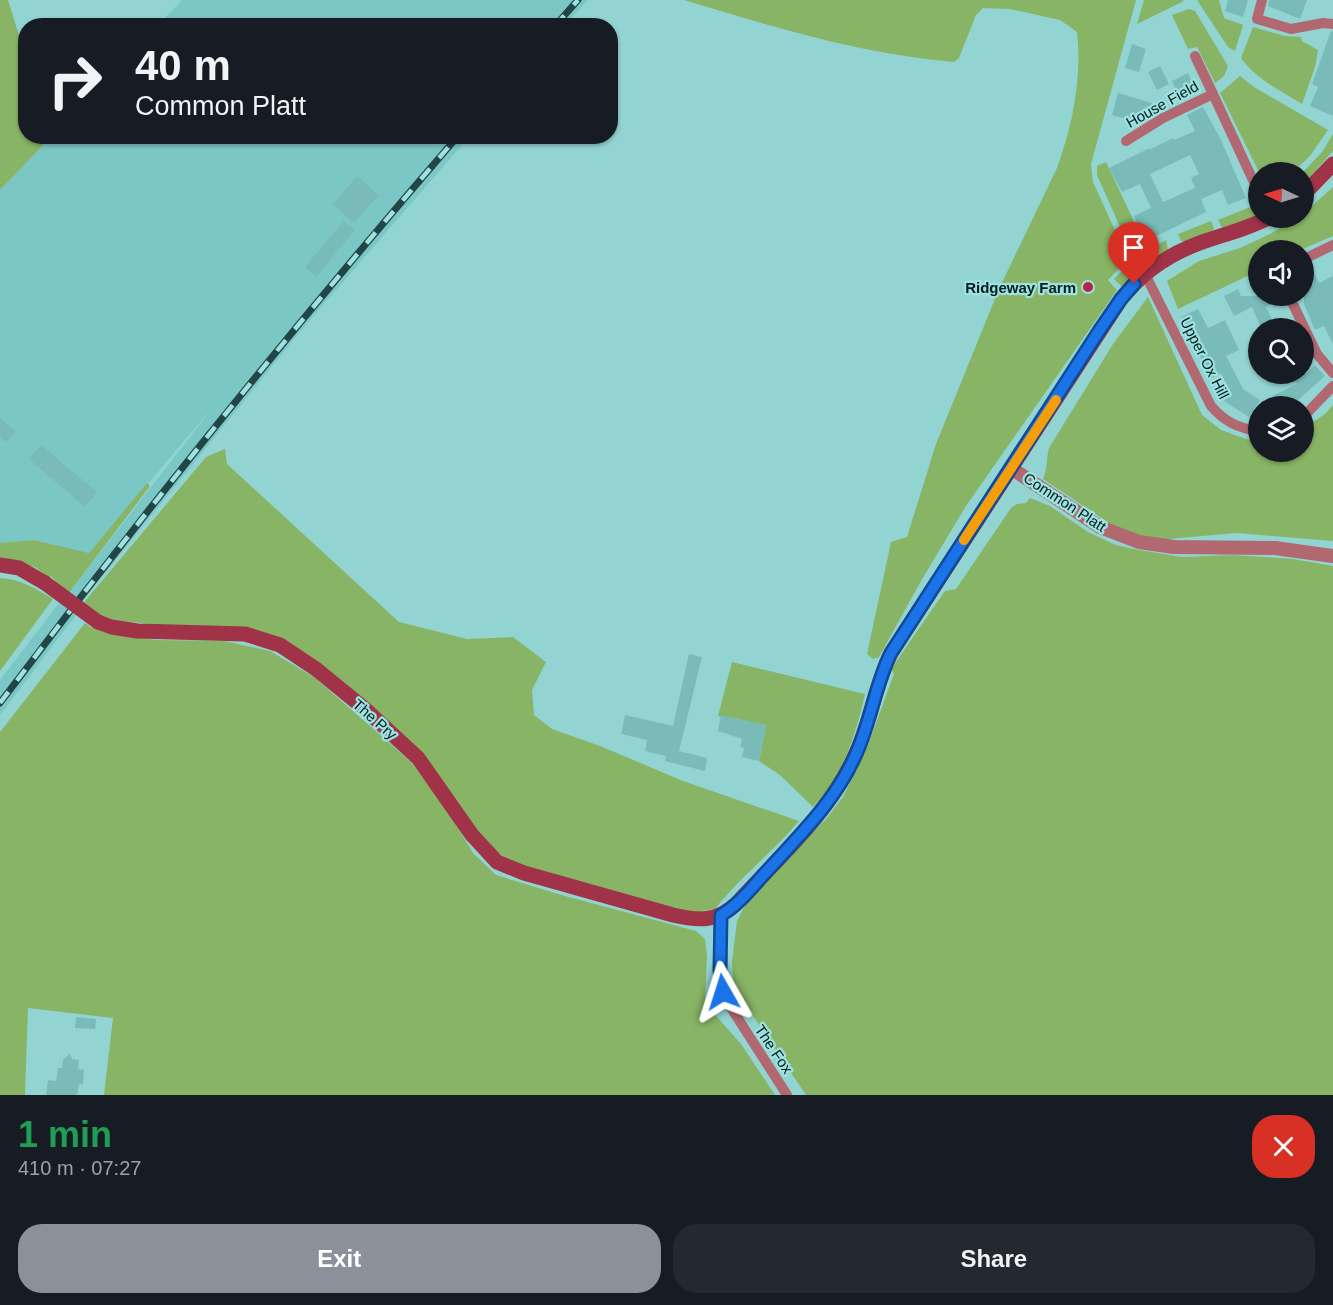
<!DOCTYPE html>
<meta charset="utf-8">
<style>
:root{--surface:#171b24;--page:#242831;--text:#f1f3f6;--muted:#9ea1a6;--accent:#8c9099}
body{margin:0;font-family:Arial,sans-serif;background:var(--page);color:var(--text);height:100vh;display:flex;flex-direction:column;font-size:22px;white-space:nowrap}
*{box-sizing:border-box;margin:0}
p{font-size:20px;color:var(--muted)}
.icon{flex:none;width:33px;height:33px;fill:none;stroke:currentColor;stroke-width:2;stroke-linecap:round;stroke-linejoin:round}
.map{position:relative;height:1095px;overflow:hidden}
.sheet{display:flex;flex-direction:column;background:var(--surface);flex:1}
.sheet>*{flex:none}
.guide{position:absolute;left:18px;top:18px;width:600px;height:126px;border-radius:24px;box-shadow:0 2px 4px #0004;background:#171b24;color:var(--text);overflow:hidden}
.needle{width:39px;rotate:274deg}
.buttons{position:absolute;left:1248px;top:162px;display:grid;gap:12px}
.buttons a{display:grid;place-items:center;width:66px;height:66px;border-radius:50%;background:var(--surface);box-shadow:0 2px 4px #0004;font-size:30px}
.pin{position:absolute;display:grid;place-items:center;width:51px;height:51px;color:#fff;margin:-62px -26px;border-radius:50% 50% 50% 0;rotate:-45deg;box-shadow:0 0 6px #0007}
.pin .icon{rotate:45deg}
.me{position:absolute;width:66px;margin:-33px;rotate:354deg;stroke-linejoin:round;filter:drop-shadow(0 0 4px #0008)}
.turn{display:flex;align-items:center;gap:21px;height:126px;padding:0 18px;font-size:27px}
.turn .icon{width:78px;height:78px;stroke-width:2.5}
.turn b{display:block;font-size:42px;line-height:51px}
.round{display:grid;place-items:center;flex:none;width:63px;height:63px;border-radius:24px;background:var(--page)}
.headline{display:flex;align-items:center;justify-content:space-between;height:102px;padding:0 18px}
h1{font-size:36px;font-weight:800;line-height:45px;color:#1e9e55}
.primary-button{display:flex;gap:12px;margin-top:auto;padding:12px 18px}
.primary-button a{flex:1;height:69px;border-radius:24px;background:var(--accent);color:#fff;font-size:24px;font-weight:800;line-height:69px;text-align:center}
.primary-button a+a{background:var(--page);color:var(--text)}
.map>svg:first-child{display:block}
.built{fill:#7bc7c5}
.green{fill:#87b465}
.building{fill:#79bbb8;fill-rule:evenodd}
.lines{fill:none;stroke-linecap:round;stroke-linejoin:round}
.minor{stroke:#b26870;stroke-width:10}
.tertiary{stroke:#b26870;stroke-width:14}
.secondary{stroke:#a03348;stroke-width:15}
.rail-casing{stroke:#224646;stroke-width:7}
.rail{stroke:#9ee1df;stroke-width:4.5;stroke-dasharray:14;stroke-linecap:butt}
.secondary-bridge{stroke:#a03348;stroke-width:15}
.route-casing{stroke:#114b97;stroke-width:15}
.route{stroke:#1a73e8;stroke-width:10}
.slow{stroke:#f59e0b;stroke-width:10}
.poi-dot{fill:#b52348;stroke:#9ee1df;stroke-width:2}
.labels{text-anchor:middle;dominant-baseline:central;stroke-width:4.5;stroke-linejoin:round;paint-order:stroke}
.street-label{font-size:15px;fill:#031f1f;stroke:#9ee1df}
.poi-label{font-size:15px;font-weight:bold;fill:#031f1f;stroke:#9ee1df;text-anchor:end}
</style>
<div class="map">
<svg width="1333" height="1095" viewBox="0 0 1333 1095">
<rect width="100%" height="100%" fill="#92d4d2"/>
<g class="built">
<path d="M182,0H588L565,25H158Z"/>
<path d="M51,137H469L303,328L79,605L68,594L214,406L89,553L34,540L0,543V190Z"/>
<path d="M59,603L76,615L0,715V680Z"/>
</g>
<g class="green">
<path d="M0,0H8L25,55L26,136L51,137L0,190Z"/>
<path d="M684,0H1136L1091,164L1093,182L1128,259L1108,280L1117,290L966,506L921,581L879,657L873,659L867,654L891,542L907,537L936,444L999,289L1057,168C1073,124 1082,78 1077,32L1060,20L1010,9L983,8L976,15L959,58L954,62C861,54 773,27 684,0Z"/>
<path d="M1144,0H1182L1184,1L1137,24Z"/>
<path d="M1197,0H1219L1224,18L1243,25L1235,51L1228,47Z"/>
<path d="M1189,9L1195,11L1228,66L1224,76L1215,83L1197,47L1188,49L1172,15Z"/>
<path d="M1253,27L1285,36L1301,37L1302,41L1318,50L1315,67L1302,104C1281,91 1256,79 1241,58Z"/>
<path d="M1240,76L1254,87L1328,130L1310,156L1293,172H1259L1220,93Z"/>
<path d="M1333,134V151L1304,184L1303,172L1322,152Z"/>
<path d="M1106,162L1146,247L1133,256L1097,175V166Z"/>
<path d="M1333,187V236L1300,250H1258V271L1178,309L1167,281L1199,261L1240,248L1270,234L1297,218H1304V213Z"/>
<path d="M1258,204V211L1255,216L1223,229L1218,220Z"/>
<path d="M1211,221L1214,228L1212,232L1185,241H1181L1178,234Z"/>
<path d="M1166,240L1168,250L1122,287L1114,279L1131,262Z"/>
<path d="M1148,297L1202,415L1221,430L1246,439L1258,440V452H1304V428L1325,414L1333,405V541L1236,533L1158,540L1132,534L1115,527L1043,479C1048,469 1046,459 1049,448L1113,344Z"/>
<path d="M225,449L227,464L399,622L467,639L513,637L546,662L532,690L534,715L552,729L600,746L683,781L799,821C773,852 740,877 715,909L694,912L627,897L511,862L488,846L436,772L306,655L171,626L121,621L103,616L81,606L206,457Z"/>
<path d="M147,483L150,486L68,594L51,576L49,578L35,567L0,561V543L34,540L89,553Z"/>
<path d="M1030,498L1050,506L1088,532L1116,545L1134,549L1182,557L1233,555L1293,559L1333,566V1095H806L749,1010L733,980L732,962L737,921L751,894L826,819L843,797L868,745L894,674L891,669L945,591L956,589L1011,508L1017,504L1026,503Z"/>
<path d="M0,578C21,579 36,589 53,599L0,671Z"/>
<path d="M85,623L92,628L95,626L121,635L156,640L224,641L270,651L314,677L410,761L448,811L473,853L496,875L565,896L696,931L705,939L707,956L705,998L710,1009L741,1044L775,1095H104L113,1018L28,1008L25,1095H0V732Z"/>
<path d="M732,662L865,694C856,734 843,776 813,807L780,775L759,761L766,725L718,716Z"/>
</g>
<g class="building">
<path d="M1228,0H1248L1243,17L1225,11Z"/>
<path d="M1269,0H1307L1300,19L1268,6Z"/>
<path d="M1331,31H1333V116L1310,106L1318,87L1312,84Z"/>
<path d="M1132,44L1146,49L1139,72L1125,68Z"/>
<path d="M1160,66L1169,84L1157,90L1148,72Z"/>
<path d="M1188,73L1197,93L1181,101L1172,81Z"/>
<path d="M1118,93L1152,103L1148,119L1140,123L1112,115Z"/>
<path d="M1203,107L1221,140L1246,198L1228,205L1222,190L1201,199L1206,212L1144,242L1134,216L1151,208L1140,184L1122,192L1109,168L1150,148L1151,149L1173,138L1174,140L1195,131L1187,115ZM1190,155L1199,174L1191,178L1195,188L1163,202L1150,174Z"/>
<path d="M357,176L379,195L354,223L333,204Z"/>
<path d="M344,221L355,230L316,277L305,267Z"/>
<path d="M1312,268L1319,283L1333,276V344L1324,326L1315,330L1304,304V273Z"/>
<path d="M1238,289L1241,296H1282V298L1266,307L1276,328H1261L1252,307L1234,316L1224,296Z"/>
<path d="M1198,309L1208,328L1225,320L1239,350L1226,356L1243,389L1260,400L1249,417L1224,401L1230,392L1221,373L1211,378L1181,317Z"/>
<path d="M1315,365L1325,376L1297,401L1299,404L1293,406H1277L1272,396L1297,384L1288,374H1306Z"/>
<path d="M0,418L16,431L6,442L0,437Z"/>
<path d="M41,445L97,492L85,507L29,459Z"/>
<path d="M689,654L702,657L679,751L707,758L705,771L665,761L666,756L645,751L647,740L621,734L625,715L673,726Z"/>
<path d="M721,715L766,725L759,761L742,757L744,748L740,747L742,739L718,731Z"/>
<path d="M76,1017L96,1019L95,1029L75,1028Z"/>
<path d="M70,1054L72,1059L79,1060L78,1069L84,1070L83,1084H79L77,1095H46L48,1080L56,1081L58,1068H62L63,1060Z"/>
</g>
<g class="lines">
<g class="minor">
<path d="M1262,0L1257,19L1291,29L1323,23L1333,24"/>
<path d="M1195,56L1213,94"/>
<path d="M1126,141L1163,118L1213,94L1258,191"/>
<path d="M1304,259L1333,245"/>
<path d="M1145,274L1211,406C1225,422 1238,428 1258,431"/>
<path d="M1289,296L1317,354L1333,373"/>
<path d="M1304,416L1333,386"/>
<path d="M721,915L720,970L726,1000L787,1095"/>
</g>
<path class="tertiary" d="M1011,468L1100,527L1139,542L1174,547L1275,548L1333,556"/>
<g class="secondary">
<path d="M1304,194L1333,164"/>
<path d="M0,565L19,568L45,583"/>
<path d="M98,622L112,627L137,631L245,634L280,645L316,669L365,709L418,758L472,835L497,862L524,873L673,915C698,921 717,922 736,904C779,857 831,812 856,753C871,721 875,685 891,653L1121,299C1141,274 1168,255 1197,244C1221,235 1245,230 1268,218"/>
</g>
<g class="rail-casing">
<g id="rail">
<path d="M555,26L578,0"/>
<path d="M0,703C146,509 299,320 458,136"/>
</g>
</g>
<use href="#rail" class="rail"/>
<path class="secondary-bridge" d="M45,583L98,622"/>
</g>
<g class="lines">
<g class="route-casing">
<path id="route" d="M723,992L720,970L721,915C739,905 753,886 767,871C801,834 836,800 856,754C871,721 875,685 891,653L1099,331L1121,299L1134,284"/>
</g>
<use href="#route" class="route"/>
<path class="slow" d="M964,540L1056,400"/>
</g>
<circle class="poi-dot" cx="1088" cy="287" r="6"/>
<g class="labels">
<g class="street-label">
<text transform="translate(1162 104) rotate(-29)">House Field</text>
<text transform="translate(1205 358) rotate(63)">Upper Ox Hill</text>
<text transform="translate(1065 502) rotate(33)">Common Platt</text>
<text transform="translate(375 719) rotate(41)">The Pry</text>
<text transform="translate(774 1049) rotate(56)">The Fox</text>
</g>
<g class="poi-label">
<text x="1076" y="287">Ridgeway Farm</text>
</g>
</g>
</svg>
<div class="buttons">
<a><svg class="needle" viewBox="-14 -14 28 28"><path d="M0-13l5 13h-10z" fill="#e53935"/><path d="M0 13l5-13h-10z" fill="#9ea1a6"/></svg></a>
<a><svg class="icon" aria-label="sound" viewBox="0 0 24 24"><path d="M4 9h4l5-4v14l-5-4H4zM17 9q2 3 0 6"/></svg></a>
<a><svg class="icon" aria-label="search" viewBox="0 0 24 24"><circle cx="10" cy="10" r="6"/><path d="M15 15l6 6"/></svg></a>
<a><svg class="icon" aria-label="layers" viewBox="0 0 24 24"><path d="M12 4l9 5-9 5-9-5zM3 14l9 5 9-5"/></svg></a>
</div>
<div class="pin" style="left:1134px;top:284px;background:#d93025"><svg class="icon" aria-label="arrive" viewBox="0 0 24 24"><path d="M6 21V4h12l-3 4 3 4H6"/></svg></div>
<svg class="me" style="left:723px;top:992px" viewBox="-20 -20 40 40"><path d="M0-17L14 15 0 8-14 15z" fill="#1a73e8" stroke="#fff" stroke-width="4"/></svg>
<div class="guide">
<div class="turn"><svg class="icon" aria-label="right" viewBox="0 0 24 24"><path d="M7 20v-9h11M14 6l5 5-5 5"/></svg><div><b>40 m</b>Common Platt</div></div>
</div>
</div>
<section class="sheet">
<div class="headline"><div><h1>1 min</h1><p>410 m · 07:27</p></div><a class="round" style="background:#d93025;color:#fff"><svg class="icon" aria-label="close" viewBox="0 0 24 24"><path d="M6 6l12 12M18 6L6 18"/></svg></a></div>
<div class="primary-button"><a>Exit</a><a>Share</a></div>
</section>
